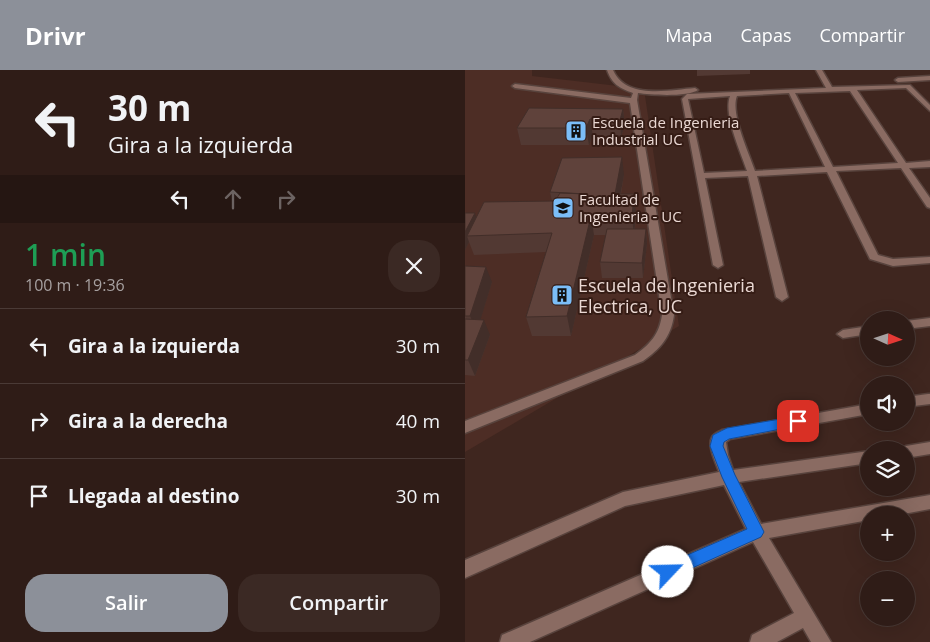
<!DOCTYPE html>
<html lang="es">
<meta charset="utf-8">
<style>
:root{--surface:#2f1c17;--page:#3b2924;--text:#f1f3f6;--muted:#a7a1a1;--line:#4a3a36;--accent:#8c9099}
body{margin:0;font-family:"Open Sans",sans-serif;background:var(--page);color:var(--text);height:100vh;display:flex;flex-direction:column;font-size:19px;white-space:nowrap}
*{box-sizing:border-box;margin:0}
p{font-size:16px;color:var(--muted)}
.icon{flex:none;width:28px;height:28px;fill:none;stroke:currentColor;stroke-width:2;stroke-linecap:round;stroke-linejoin:round}
.map{position:relative;flex:1;overflow:hidden}
.drawer{display:flex;flex-direction:column;background:var(--surface);width:465px}
.drawer>*{flex:none}
.hud{background:#2f1c17;color:var(--text);overflow:hidden}
.needle{width:32px;rotate:93deg}
.tools{position:absolute;left:395px;top:241px;display:grid;gap:10px}
.tools a{display:grid;place-items:center;width:55px;height:55px;border-radius:50%;background:var(--surface);box-shadow:0 5px 20px #0002,0 0 0 1px var(--line);font-size:25px}
.pin{position:absolute;display:grid;place-items:center;width:42px;height:42px;color:#fff;margin:-21px;border-radius:10px;box-shadow:0 2px 8px #0006}
.me{position:absolute;width:55px;margin:-28px;rotate:66deg;stroke-linejoin:round;filter:drop-shadow(0 0 4px #0008)}
.turn{display:flex;align-items:center;gap:18px;height:105px;padding:0 25px;font-size:22px}
.turn .icon{width:65px;height:65px;stroke-width:2.5}
.turn b{display:block;font-size:35px;line-height:42px}
.lanes{display:flex;align-items:center;height:48px;padding:0 25px;background:#0003;justify-content:center;gap:25px;direction:ltr}
.lanes .off{opacity:.35}
.round{display:grid;place-items:center;flex:none;width:52px;height:52px;border-radius:20px;background:var(--page)}
.summary{display:flex;align-items:center;justify-content:space-between;height:85px;padding:0 25px}
h1{font-size:30px;font-weight:600;line-height:38px;color:#1e9e55}
.action{display:flex;gap:10px;margin-top:auto;padding:10px 25px}
.action a{flex:1;height:58px;border-radius:20px;background:var(--accent);color:#fff;font-size:20px;font-weight:600;line-height:58px;text-align:center}
.action a+a{background:var(--page);color:var(--text)}
ul{padding:0;list-style:none}
li{display:flex;align-items:center;gap:15px;height:75px;padding:0 25px;border-top:1px solid var(--line)}
li div{flex:1}
li b{display:block;font-size:19px}
li em{font-style:normal}
header{display:flex;align-items:center;gap:30px;box-sizing:border-box;height:70px;padding:0 25px;background:var(--accent);color:#fff}
header strong{font-size:24px}
nav{display:flex;gap:28px;margin-inline-start:auto;font-size:18px}
main{display:flex;flex:1;min-height:0}
.map>svg:first-child{display:block}
.built{fill:#4d2d25}
.lines{fill:none;stroke-linecap:round;stroke-linejoin:round}
.street-casing{stroke:#58433d;stroke-width:3}
.street{fill:#8a6b62;fill-rule:evenodd}
.wall{fill:#523933}
.shaded-wall{fill:#422e29}
.building{fill:#5f423b;stroke:#422e29}
.route{fill:#1a73e8;stroke:#114b97}
.labels{text-anchor:middle;dominant-baseline:central;stroke-width:4;stroke-linejoin:round;paint-order:stroke}
.far-poi-label{font-size:15px;fill:#ead8d3;stroke:#351c15;text-anchor:start}
.poi-label{font-size:18px;fill:#ead8d3;stroke:#351c15;text-anchor:start}
</style>
<header>
<strong>Drivr</strong>
<nav><a>Mapa</a><a>Capas</a><a>Compartir</a></nav>
</header>
<main>
<section class="drawer">
<div class="hud">
<div class="turn"><svg class="icon" aria-label="left" viewBox="0 0 24 24"><path d="M17 20v-9H6M10 6l-5 5 5 5"/></svg><div><b>30 m</b>Gira a la izquierda</div></div>
<div class="lanes"><svg class="icon" aria-label="left" viewBox="0 0 24 24"><path d="M17 20v-9H6M10 6l-5 5 5 5"/></svg><svg class="icon off" aria-label="ahead" viewBox="0 0 24 24"><path d="M12 20V5M6 11l6-6 6 6"/></svg><svg class="icon off" aria-label="right" viewBox="0 0 24 24"><path d="M7 20v-9h11M14 6l5 5-5 5"/></svg></div>
</div>
<div class="summary"><div><h1>1 min</h1><p>100 m · 19:36</p></div><a class="round"><svg class="icon" aria-label="close" viewBox="0 0 24 24"><path d="M6 6l12 12M18 6L6 18"/></svg></a></div>
<ul>
<li><svg class="icon" aria-label="left" viewBox="0 0 24 24"><path d="M17 20v-9H6M10 6l-5 5 5 5"/></svg><div><b>Gira a la izquierda</b></div><em>30 m</em></li>
<li><svg class="icon" aria-label="right" viewBox="0 0 24 24"><path d="M7 20v-9h11M14 6l5 5-5 5"/></svg><div><b>Gira a la derecha</b></div><em>40 m</em></li>
<li><svg class="icon" aria-label="arrive" viewBox="0 0 24 24"><path d="M6 21V4h12l-3 4 3 4H6"/></svg><div><b>Llegada al destino</b></div><em>30 m</em></li>
</ul>
<div class="action"><a>Salir</a><a>Compartir</a></div>
</section>
<div class="map">
<svg width="465" height="572" viewBox="0 0 465 572">
<rect width="100%" height="100%" fill="#3f261f"/>
<path class="built" d="M0,0H67V6L179,19L214,256L0,382Z"/>
<g class="lines">
<g class="street-casing">
<g id="street">
<path d="M142,0H148C161,30 204,20 230,18L233,20C223,27 186,25 173,23L172,30L209,245C206,267 195,279 178,291L0,363V351L170,285C185,274 194,265 197,245L165,33L50,18L47,16L50,14L166,28L168,23C154,18 147,14 142,0Z"/>
<path d="M351,0H357L367,17L445,15L465,35V41L441,18L392,20L441,93L465,91V97L444,98L465,128V138L462,137L436,98L371,101L413,185L428,189L465,187V193L428,196L405,189L362,102L292,106L323,227L317,231L311,227L283,106L240,108L258,195L253,198L248,195L217,29L222,24L361,18ZM385,21L433,93L368,97L330,23ZM324,23L360,97L290,101C284,83 265,43 272,26ZM265,26C258,44 276,83 282,101L239,103L223,29Z"/>
<path d="M465,6V10L433,12L430,10L433,8Z"/>
<path d="M465,248V256L441,259V251Z"/>
<path d="M404,256V264L378,268L372,264L378,260Z"/>
<path d="M463,324H465V334L441,337V327Z"/>
<path d="M404,334V344L265,369L261,372L263,385L268,400L404,381V393L274,412L296,454L465,425V439L433,445H404V450L304,468L366,572H346L338,558L312,572H285L287,565L329,543L288,472L65,572H35L37,565L281,459L259,415L160,436L0,508V490L158,422L254,402C251,393 242,376 247,367C249,363 254,362 257,360Z"/>
<path d="M465,372V384L441,388V380H435L441,376Z"/>
</g>
</g>
<use href="#street" class="street"/>
</g>
<g class="wall">
<path d="M232,0H285V4L232,6Z"/>
<path d="M158,39L160,55L156,67L128,66L124,75H56L52,58Z"/>
<path d="M159,105L156,124L171,143L170,159H181L182,174L178,208H137L135,192L141,165H129L106,266H67L61,247L81,182L9,185L4,172L0,180V143L11,147L87,131L85,122Z"/>
<path d="M0,196L27,212L15,250L25,265L10,306L0,305Z"/>
</g>
<g class="shaded-wall">
<path d="M158,39L160,55L156,67L155,50Z"/>
<path d="M125,49L128,66L124,75L121,58Z"/>
<path d="M157,87L159,105L152,142L150,124Z"/>
<path d="M169,124L171,143L169,166L167,147Z"/>
<path d="M10,143L13,153L2,166L4,172L0,180V162Z"/>
<path d="M126,146L129,165L106,266L102,246Z"/>
<path d="M181,159L182,174L178,208L177,193Z"/>
<path d="M21,197L27,212L12,261L5,246Z"/>
<path d="M19,250L25,265L10,306L3,290Z"/>
</g>
<g class="building">
<path d="M64,38L158,39L155,50L125,49L121,58H52Z"/>
<path d="M157,87L150,124H169L167,147L126,146L102,246L61,247L87,163L2,166L19,132L90,131L95,123L121,124L85,122L97,88Z"/>
<path d="M0,143H10L0,162Z"/>
<path d="M142,159H181L177,193L135,192Z"/>
<path d="M0,196L21,197L5,246H0Z"/>
<path d="M0,249L19,250L3,290H0Z"/>
</g>
<path class="route" d="M333,346L337,348L339,351L337,355L264,369L259,372L258,376L270,405L299,462L296,467L203,509L197,507L195,502L197,496L282,459L257,407L245,376L248,365L262,358Z"/>
<defs>
<g id="building-square" transform="scale(1.125)"><rect x="-9" y="-9" width="18" height="18" rx="4" fill="#7bbef8" stroke="#351c15"/><path d="M-4-6H4V6H1V3H-1V6H-4ZM-2.5-4.3h1.7v1.8h-1.7ZM.8-4.3h1.7v1.8H.8ZM-2.5-1h1.7V.8h-1.7ZM.8-1h1.7V.8H.8Z" fill="#111"/></g>
<g id="university-square" transform="scale(1.125)"><rect x="-9" y="-9" width="18" height="18" rx="4" fill="#7bbef8" stroke="#351c15"/><path d="M0-5L7-2L0 1L-7-2ZM-4 1L0 2.5L4 1V4Q0 6-4 4Z" fill="#111"/></g>
</defs>
<g fill-rule="evenodd">
<use href="#building-square" x="111" y="61"/>
<use href="#university-square" x="98" y="138"/>
<use href="#building-square" x="97" y="225"/>
</g>
<g class="labels">
<g class="far-poi-label">
<text x="127" y="52">Escuela de Ingenieria<tspan x="127" dy="17">Industrial UC</tspan></text>
<text x="114" y="129">Facultad de<tspan x="114" dy="17">Ingenieria - UC</tspan></text>
</g>
<g class="poi-label">
<text x="113" y="215">Escuela de Ingenieria<tspan x="113" dy="21">Electrica, UC</tspan></text>
</g>
</g>
</svg>
<div class="tools">
<a><svg class="needle" viewBox="-14 -14 28 28"><path d="M0-13l5 13h-10z" fill="#e53935"/><path d="M0 13l5-13h-10z" fill="#a7a1a1"/></svg></a>
<a><svg class="icon" aria-label="sound" viewBox="0 0 24 24"><path d="M4 9h4l5-4v14l-5-4H4zM17 9q2 3 0 6"/></svg></a>
<a><svg class="icon" aria-label="layers" viewBox="0 0 24 24"><path d="M12 4l9 5-9 5-9-5zM3 14l9 5 9-5"/></svg></a>
<a>+</a>
<a>−</a>
</div>
<div class="pin" style="left:333px;top:351px;background:#d93025"><svg class="icon" aria-label="arrive" viewBox="0 0 24 24"><path d="M6 21V4h12l-3 4 3 4H6"/></svg></div>
<svg class="me" style="left:203px;top:502px" viewBox="-20 -20 40 40"><circle r="19" fill="#fff"/><path d="M0-13L10 11 0 6-10 11z" fill="#1a73e8"/></svg>
</div>
</main>
